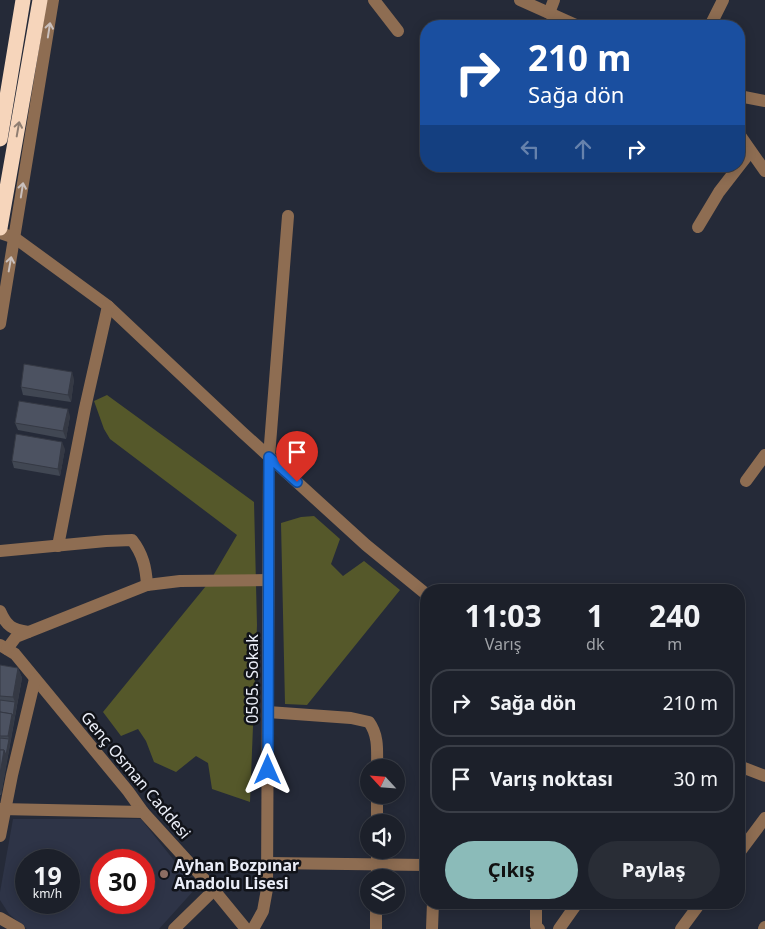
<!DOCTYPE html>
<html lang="tr">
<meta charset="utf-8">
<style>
:root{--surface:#1c202a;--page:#292d36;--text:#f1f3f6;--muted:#a0a3a8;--line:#3a3e47;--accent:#8bbbb9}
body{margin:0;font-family:"Noto Sans",sans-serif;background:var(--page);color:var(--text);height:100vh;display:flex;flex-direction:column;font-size:19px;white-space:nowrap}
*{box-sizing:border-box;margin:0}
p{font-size:16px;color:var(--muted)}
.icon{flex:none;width:28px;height:28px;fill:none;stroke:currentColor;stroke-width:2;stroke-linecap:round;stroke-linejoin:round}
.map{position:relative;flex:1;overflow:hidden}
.panel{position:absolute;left:420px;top:584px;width:325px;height:325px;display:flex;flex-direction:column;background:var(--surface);border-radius:20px;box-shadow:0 2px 12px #0003,0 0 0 1px var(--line)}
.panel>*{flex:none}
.banner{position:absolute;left:420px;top:20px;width:325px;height:152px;border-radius:20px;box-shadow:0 2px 12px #0003,0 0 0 1px var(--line);background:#1a4fa0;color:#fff;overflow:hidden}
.needle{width:32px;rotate:296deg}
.tools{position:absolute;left:360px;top:759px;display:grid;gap:10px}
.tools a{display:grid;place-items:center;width:45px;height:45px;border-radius:50%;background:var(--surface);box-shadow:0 2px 12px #0003,0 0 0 1px var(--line);font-size:25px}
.speed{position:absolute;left:15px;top:849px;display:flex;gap:10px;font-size:25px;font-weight:700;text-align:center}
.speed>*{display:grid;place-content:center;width:65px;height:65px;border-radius:50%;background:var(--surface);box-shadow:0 2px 12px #0003,0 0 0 1px var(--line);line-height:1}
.speed small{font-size:12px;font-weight:400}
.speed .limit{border:8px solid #d22;background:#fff;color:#111}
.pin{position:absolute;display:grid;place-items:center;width:42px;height:42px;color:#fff;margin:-51px -21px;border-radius:50% 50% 50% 0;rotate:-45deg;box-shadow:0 0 5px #0007}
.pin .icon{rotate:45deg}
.me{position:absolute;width:55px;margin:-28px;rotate:0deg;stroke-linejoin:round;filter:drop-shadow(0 0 4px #0008)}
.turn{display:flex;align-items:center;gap:18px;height:105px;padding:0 25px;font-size:22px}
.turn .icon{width:65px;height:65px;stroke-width:2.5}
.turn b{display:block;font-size:35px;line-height:42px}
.lanes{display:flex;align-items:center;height:48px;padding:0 25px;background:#0003;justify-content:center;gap:25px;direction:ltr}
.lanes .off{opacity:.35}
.eta{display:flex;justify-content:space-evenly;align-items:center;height:85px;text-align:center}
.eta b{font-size:30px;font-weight:700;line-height:35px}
.action{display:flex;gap:10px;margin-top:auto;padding:10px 25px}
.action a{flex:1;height:58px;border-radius:30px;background:var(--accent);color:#111;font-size:20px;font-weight:700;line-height:58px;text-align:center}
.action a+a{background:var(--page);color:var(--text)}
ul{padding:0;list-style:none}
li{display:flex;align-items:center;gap:15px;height:68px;margin:0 10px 8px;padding:0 15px;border:2px solid var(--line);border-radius:20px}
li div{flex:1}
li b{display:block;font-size:19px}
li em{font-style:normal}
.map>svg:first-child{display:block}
.built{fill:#2e3447;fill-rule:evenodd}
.forest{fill:#55582a}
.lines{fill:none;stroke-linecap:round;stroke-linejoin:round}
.minor{stroke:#8e6d52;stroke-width:12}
.highway{stroke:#f6d5bb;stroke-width:15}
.wall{fill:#414753}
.shaded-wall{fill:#353944}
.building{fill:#4c5261;stroke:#353944}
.oneway{stroke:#cac0bd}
.oneway2{stroke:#8f7e72}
.route-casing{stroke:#114b97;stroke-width:12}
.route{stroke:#1a73e8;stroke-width:9}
.education-dot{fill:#8d6e63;stroke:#111319;stroke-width:2}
.labels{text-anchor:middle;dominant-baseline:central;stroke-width:5;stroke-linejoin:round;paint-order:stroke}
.street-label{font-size:16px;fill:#eaedf7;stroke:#111319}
.poi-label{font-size:16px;font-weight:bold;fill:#eaedf7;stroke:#111319;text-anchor:start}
</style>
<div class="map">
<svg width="765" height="929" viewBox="0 0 765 929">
<rect width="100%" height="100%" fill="#252a38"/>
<path class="built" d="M13,819H141L196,888L159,929H27L9,914L0,900V892ZM26,860H69V902H26ZM101,860H144V902H101Z"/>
<g class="forest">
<path d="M107,395L254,502L257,625L250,802L212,789L208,763L196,756L176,772L154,762L146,741L138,729L121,736L103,712L210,581L237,535L110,439L104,429L94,401Z"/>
<path d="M314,516L340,539L331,564L343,576L364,561L400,590L307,705L285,704L281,523L301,517Z"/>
</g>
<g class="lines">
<g class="minor">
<path d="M374,0L398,31"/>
<path d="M520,0L578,26"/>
<path d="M549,13L554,0"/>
<path d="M710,26L723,0"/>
<path d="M739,96L765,101"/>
<path d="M739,134L765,171"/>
<path d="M698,227L719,192L750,152"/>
<path d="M0,233L15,238L108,306L242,432L366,545L426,594"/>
<path d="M0,324L53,0"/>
<path d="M746,481L765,455"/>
<path d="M58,546L85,408L108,306"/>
<path d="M0,551L106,541L132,540C143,554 146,568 147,585"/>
<path d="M0,611C7,627 12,629 28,632"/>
<path d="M0,645L15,654L128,791L143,812L214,890L246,929"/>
<path d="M7,649L16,637L147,585L180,581L268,580"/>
<path d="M268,712L351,718L369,722C379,736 377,751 377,768"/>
<path d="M739,766L765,776"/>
<path d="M377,795V822"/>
<path d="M0,809L143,812"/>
<path d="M0,836L12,775L35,679"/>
<path d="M739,853L765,818"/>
<path d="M267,863L426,865"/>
<path d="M377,878V850"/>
<path d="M536,902V926L539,929"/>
<path d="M0,918L19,929"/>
<path d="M174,929L214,890"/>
<path d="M253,929L263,911L267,889L269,457L288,216"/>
<path d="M376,929V905"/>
<path d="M432,929L433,902"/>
<path d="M559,929L578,902"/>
<path d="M681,929L701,902"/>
<path d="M764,929L765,927"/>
</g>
<g class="highway">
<path d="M0,139L23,0"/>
<path d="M0,228L40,0"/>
</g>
</g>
<g class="wall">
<path d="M74,379L71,402L23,395L21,387Z"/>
<path d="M70,416L66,439L18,430L15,423Z"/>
<path d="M65,449L60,476L14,468L12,461Z"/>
<path d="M0,665L18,668L22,678L1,795H0Z"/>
</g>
<g class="shaded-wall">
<path d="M72,372L74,379L71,402L68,395Z"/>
<path d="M68,409L70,416L66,439L63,431Z"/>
<path d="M62,442L65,449L60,476L58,469Z"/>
<path d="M18,668L22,678L14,721L13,716L15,702L13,697Z"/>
<path d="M12,714L14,721L1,795L0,791V774L4,750L9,739L8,736Z"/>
</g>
<g class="building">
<path d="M24,364L72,372L68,395L21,387Z"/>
<path d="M19,401L68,409L63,431L15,423Z"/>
<path d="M16,434L62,442L58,469L12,461Z"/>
<path d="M0,665L18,668L13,697L0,696Z"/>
<path d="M0,700L15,702L13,716L12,714L0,712Z"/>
<path d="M0,712L12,714L8,736H0Z"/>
<path d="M0,738L9,739L6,755L4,750H0Z"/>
<path d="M0,750H4L0,774Z"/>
</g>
<defs><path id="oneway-shaft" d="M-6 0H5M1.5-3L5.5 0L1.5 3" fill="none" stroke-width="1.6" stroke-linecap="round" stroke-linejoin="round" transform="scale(1.25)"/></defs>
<g class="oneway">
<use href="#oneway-shaft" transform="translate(49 30) rotate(-81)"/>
<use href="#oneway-shaft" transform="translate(22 190) rotate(-81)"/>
<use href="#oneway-shaft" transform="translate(10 264) rotate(-80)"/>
</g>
<use class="oneway2" href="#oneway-shaft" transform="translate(18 129) rotate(-80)"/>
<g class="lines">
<g class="route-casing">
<path id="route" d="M268,770L269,457L297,482"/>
</g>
<use href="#route" class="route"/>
</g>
<circle class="education-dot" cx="164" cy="874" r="5"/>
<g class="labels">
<g class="street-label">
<text transform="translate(252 679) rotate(-90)">0505. Sokak</text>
<text transform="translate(136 775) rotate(50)">Genç Osman Caddesi</text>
</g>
<g class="poi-label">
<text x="174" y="865">Ayhan Bozpınar<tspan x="174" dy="18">Anadolu Lisesi</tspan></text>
</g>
</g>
</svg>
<div class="tools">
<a><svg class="needle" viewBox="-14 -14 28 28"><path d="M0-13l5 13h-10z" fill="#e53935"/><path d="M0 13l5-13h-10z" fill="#a0a3a8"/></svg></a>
<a><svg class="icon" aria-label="sound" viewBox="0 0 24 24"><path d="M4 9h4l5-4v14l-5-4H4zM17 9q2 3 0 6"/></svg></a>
<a><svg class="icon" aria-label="layers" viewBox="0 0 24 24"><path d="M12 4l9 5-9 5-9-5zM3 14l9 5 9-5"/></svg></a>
</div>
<div class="speed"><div>19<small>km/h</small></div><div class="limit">30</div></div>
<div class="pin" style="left:297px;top:482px;background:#d93025"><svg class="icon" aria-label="arrive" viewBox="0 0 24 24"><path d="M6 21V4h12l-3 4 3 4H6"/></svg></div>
<svg class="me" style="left:268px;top:770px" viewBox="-20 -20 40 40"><path d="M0-17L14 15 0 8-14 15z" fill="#1a73e8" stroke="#fff" stroke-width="4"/></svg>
<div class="banner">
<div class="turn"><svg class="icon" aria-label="right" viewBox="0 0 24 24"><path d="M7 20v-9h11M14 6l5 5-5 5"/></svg><div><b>210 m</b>Sağa dön</div></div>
<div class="lanes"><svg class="icon off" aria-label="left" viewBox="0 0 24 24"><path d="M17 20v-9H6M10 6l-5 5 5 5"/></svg><svg class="icon off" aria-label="ahead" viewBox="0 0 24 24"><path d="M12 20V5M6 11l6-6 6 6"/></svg><svg class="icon" aria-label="right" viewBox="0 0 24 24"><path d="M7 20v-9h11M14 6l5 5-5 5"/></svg></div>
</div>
<section class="panel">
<div class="eta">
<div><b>11:03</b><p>Varış</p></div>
<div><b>1</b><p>dk</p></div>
<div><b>240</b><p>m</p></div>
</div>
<ul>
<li><svg class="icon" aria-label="right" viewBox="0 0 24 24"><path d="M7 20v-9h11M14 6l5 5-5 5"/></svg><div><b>Sağa dön</b></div><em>210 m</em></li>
<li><svg class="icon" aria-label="arrive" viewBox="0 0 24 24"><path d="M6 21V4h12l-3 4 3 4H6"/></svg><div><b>Varış noktası</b></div><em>30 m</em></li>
</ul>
<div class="action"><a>Çıkış</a><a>Paylaş</a></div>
</section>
</div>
